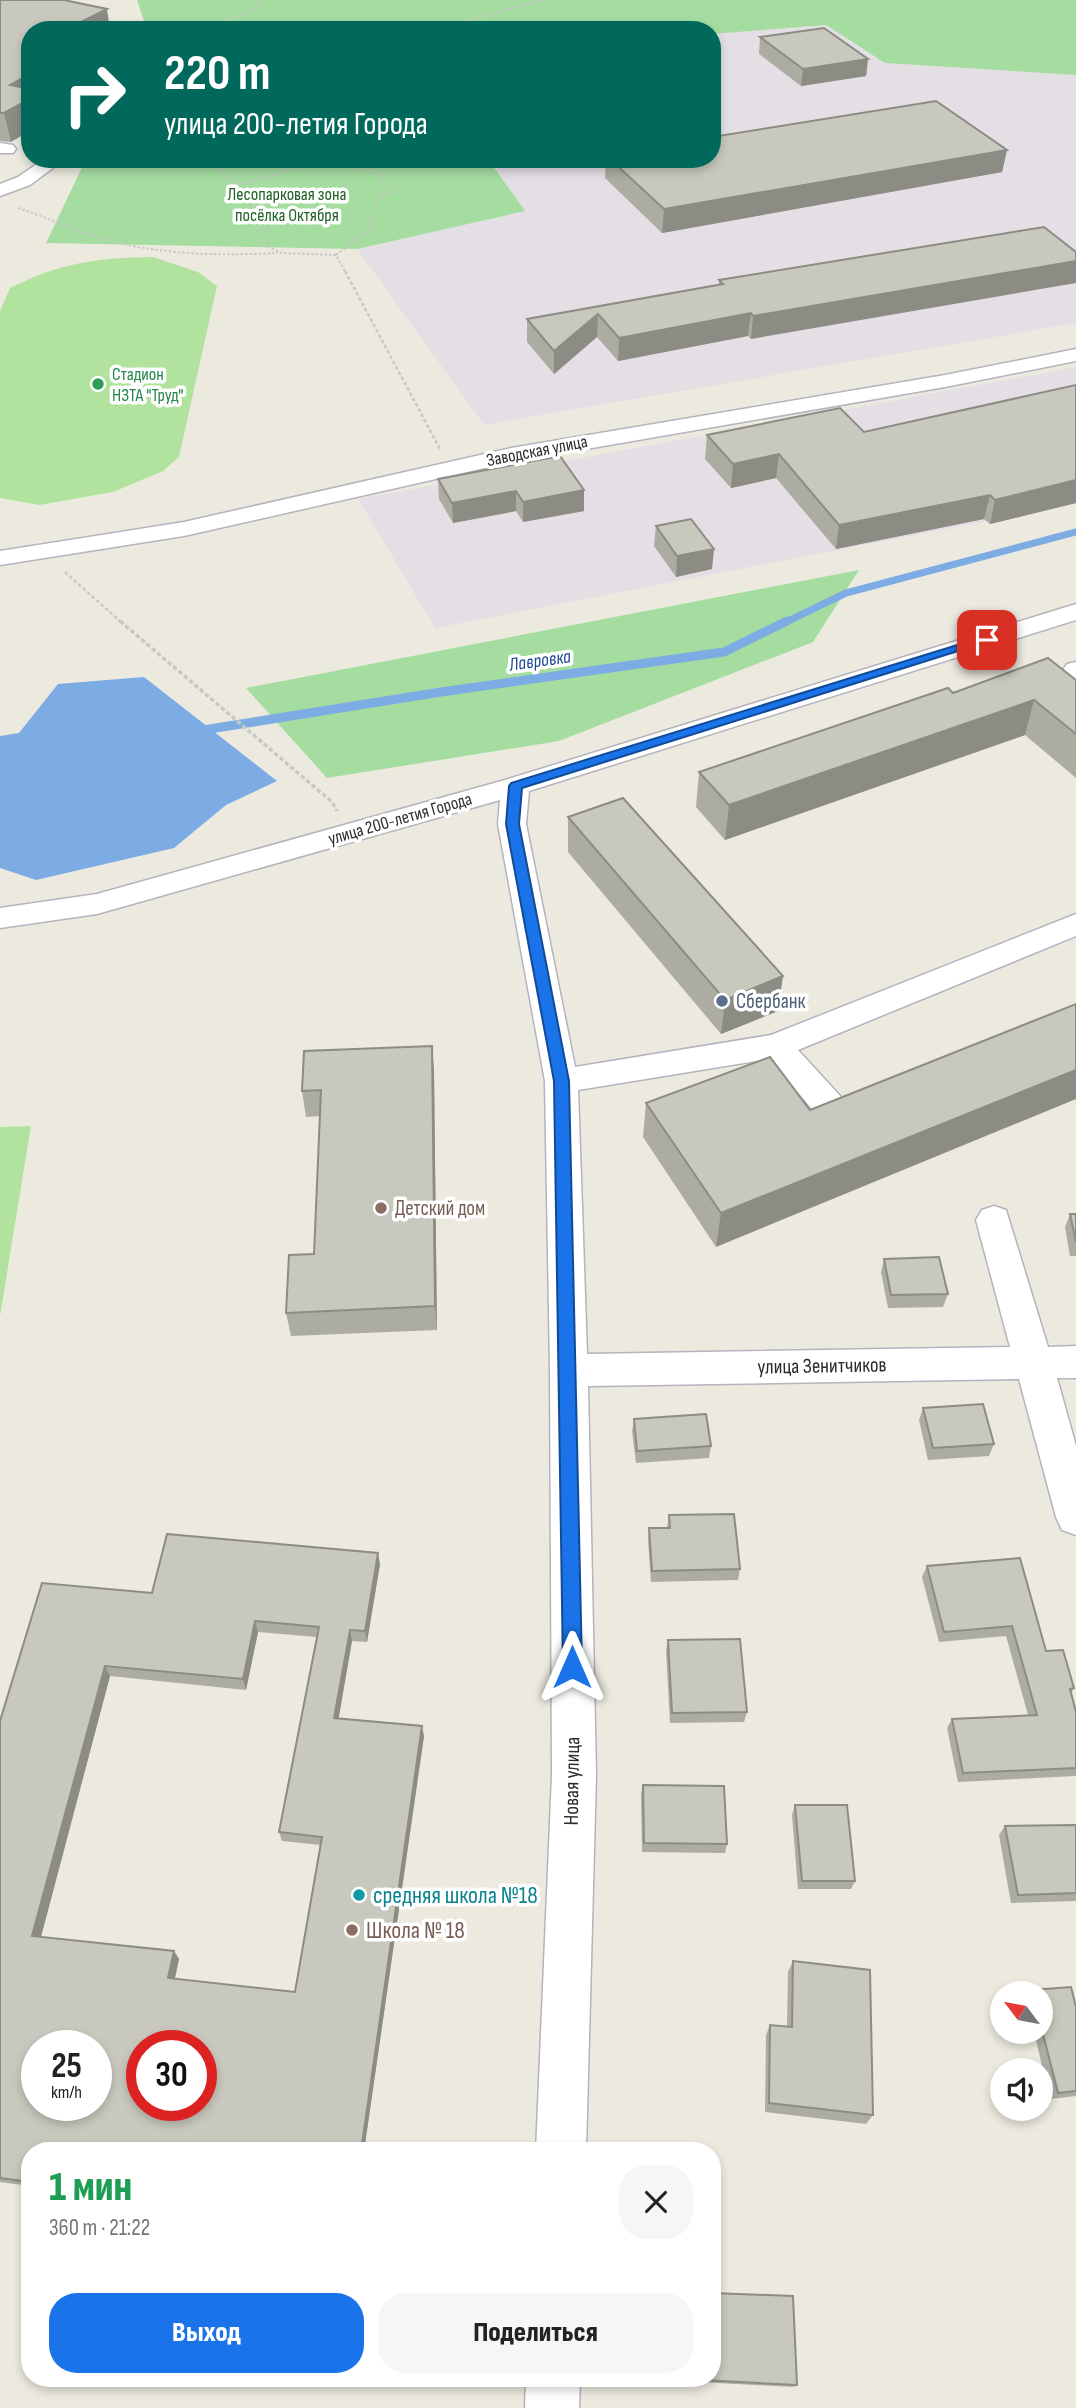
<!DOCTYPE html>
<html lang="ru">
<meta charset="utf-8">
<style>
:root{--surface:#fff;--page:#f6f6f6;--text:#222;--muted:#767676;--accent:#1a73e8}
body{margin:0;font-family:"Sofia Sans Condensed",sans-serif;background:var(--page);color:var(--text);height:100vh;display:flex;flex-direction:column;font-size:26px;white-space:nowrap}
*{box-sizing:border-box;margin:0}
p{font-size:23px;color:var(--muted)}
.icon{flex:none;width:38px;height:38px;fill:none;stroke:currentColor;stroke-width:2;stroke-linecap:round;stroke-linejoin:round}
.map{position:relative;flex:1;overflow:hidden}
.side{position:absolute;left:21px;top:2142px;width:700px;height:245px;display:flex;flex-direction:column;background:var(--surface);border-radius:28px;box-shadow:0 4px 10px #0003}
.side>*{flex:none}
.banner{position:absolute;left:21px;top:21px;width:700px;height:147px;border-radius:28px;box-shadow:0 4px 10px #0003;background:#00695c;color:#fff;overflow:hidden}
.needle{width:46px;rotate:302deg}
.tools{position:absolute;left:990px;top:1981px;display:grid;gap:14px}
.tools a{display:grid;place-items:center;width:63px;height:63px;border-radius:50%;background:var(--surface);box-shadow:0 4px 10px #0003;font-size:35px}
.speed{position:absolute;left:21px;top:2030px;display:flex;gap:14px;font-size:35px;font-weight:700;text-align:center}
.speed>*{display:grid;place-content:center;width:91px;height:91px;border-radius:50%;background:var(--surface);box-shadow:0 4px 10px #0003;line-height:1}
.speed small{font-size:18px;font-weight:400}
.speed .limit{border:10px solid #d22;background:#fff;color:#111}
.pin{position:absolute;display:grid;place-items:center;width:60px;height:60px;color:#fff;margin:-30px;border-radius:14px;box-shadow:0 4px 10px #0006}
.me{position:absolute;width:77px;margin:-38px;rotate:0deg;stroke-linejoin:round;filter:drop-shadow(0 0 5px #0008)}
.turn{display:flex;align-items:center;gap:24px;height:147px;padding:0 28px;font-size:32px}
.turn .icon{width:91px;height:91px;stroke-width:2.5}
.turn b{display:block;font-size:49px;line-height:60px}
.round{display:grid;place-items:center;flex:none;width:74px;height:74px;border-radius:28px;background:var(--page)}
.headline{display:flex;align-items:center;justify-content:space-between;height:119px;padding:0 28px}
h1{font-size:42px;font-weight:800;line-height:52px;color:#1e9e55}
.primary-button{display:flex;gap:14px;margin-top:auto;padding:14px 28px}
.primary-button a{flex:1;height:80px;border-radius:28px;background:var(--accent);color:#fff;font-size:28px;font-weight:800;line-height:80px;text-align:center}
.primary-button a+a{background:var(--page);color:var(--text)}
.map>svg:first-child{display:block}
.industrial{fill:#e3dfe5}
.green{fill:#a5dda1}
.pitch{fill:#b2e39e}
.water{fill:#7dabe3}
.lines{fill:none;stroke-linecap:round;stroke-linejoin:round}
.stream-far1{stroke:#7dabe3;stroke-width:7}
.stream{stroke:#7dabe3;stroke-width:9}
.minor-casing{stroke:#b4b3be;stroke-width:3}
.path-far2{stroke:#c8c8c8;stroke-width:2;stroke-dasharray:2.5 2;stroke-linecap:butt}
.path-far1{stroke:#c8c8c8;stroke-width:2.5;stroke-dasharray:3.5 2.5;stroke-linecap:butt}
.path{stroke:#c8c8c8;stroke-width:3.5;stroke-dasharray:4.5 2.5;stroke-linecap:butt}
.minor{fill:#fff;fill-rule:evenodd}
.wall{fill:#acaca3;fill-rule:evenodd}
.shaded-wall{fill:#8c8c85}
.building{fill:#c8c8be;stroke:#8c8c85;stroke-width:2;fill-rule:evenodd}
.route{fill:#1a73e8;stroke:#114b97;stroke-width:2}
.leisure-dot{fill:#2e9e5b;stroke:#fff;stroke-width:2.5}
.service-dot{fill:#5c6f8a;stroke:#fff;stroke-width:2.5}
.education-dot{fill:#8d6e63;stroke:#fff;stroke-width:2.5}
.culture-dot{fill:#0f9aa8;stroke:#fff;stroke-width:2.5}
.labels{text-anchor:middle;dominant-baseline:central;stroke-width:7;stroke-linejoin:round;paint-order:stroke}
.far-park-label{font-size:18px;fill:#226227;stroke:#fff}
.far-leisure-label{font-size:18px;fill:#27864d;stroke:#fff;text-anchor:start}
.far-street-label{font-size:18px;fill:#2c2c2c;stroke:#fff}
.far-water-label{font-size:19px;font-style:italic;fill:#1b4691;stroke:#fff}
.service-label{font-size:21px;fill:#4e5e75;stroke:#fff;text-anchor:start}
.education-label{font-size:21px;fill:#785e54;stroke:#fff;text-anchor:start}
.street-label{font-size:21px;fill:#2c2c2c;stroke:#fff}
.near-culture-label{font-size:24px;fill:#0d838f;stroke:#fff;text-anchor:start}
.near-education-label{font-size:24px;fill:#785e54;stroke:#fff;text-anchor:start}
</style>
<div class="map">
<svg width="1076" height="2408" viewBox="0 0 1076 2408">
<rect width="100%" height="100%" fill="#eceadf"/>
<g class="industrial">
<path d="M826,25L885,63L1076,75V323L484,425L357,249L524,211L488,159H712V34Z"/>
<path d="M1076,367V504L435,628L358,499Z"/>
</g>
<g class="green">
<path d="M137,0H1076V75L885,63L826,25L712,34V30H147Z"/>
<path d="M86,159H488L525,211L357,249L46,243Z"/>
<path d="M859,570L813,642L559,741L327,778L246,688Z"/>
</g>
<g class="pitch">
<path d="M153,257L198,272L217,286L179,457L163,471L113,492L39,505L0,498V311L10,288C62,262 97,258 153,257Z"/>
<path d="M31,1126L0,1316V1127Z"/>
</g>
<path class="water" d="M144,677L277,781L226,805L174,848L36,880L0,868V736L19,733L58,684Z"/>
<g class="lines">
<path class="stream-far1" d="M784,623L846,593L1076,532"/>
<path class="stream" d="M197,731L441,692L724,652L787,621"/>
<g class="minor-casing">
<g id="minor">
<path d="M0,143L13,145L16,149L13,153H0Z"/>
<path d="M44,159H65L30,185L0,196V184L18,177Z"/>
<path d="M1076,349V361L945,387L511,462L184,536L0,565V551L184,522L511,448L945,375Z"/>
<path d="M1076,604V620L529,791L526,824L575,1067L771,1035L1076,914V936L798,1050L842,1098L866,1089L878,1093L883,1102C876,1114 850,1127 836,1127C832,1127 828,1124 824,1123L769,1059L578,1090L587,1354L1010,1347L976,1220L982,1210L994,1206L1006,1210L1048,1347L1076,1346V1378H1057L1076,1446V1535L1062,1530L1056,1517L1019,1379L588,1386L596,1775L586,2151H536L552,1775L550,1370L545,1081L498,824L500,800L97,914L0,928V908L97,894L505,780Z"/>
<path d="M1076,662V685L1067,683L1060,674L1067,664Z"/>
<path d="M526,2378H580L579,2408H525Z"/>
</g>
</g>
<g class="path-far2">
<path d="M203,30L250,10L264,0"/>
<path d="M435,30L543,0"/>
<path d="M210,159L252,202L265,245L281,253L336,255L346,273"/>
<path d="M237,185L308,165L323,166L327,161L340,159"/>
<path d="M18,208C46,217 72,230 100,238C158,255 218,256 278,253"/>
<path d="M336,255L371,229L376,197L393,192L377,171L357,170L354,167L357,162L353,159"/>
</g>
<g class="path-far1">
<path d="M345,271L440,449"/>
<path d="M65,572L122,623"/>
</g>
<path class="path" d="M120,621L332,802L337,811"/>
<use href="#minor" class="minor"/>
</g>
<g class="wall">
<path d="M0,0L30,30L11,142L0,141Z"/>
<path d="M760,37L868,59L866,76L801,86L759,54Z"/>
<path d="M1007,150L1002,172L662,233L605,178L606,159H712Z"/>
<path d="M1044,227L751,339L748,336L618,361L597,337L554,374L527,342V319L719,284V280Z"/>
<path d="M1076,385V503L990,524L984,519L836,549L776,478L731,488L705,459L707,435L864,432Z"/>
<path d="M560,456L584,511L523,522L516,511L453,523L439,499L438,479Z"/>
<path d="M656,526L712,569L676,577L654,546Z"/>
<path d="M1076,680V778L1025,735L725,840L696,807L699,772L953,693Z"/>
<path d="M568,817L778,1011L721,1034L568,852Z"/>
<path d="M432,1046L434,1072L437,1330L291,1336L286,1313L314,1254L320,1116L306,1117L302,1091Z"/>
<path d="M770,1057L716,1247L643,1137L646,1103Z"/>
<path d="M1070,1214H1076V1256H1070L1065,1227Z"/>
<path d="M884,1259L948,1294L943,1307L888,1308L881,1272Z"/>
<path d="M923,1408L994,1444L989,1456L928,1460L919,1420Z"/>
<path d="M634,1419L711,1446L709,1458L636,1463L632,1431Z"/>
<path d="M669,1515L740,1569L738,1580L651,1582L648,1540L649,1528H667Z"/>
<path d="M380,1564L367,1642L352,1641L338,1718L424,1736L364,2151H30V2186L0,2182V1721L152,1593ZM258,1632L317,1637L279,1832L282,1841L321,1845L295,1992L175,1979L179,1959L174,1951L41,1937L110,1676L246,1690Z"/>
<path d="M927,1566L1046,1651L1074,1688L1071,1693L1076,1712V1776L958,1782L947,1728L952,1719L1028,1715L1006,1636L939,1642L922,1577Z"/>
<path d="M668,1640L747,1712L744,1722L670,1723L666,1651Z"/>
<path d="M643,1785L727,1844L725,1853L642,1852L641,1794Z"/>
<path d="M795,1805L855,1881L851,1889H798L792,1815Z"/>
<path d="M1076,1825V1901L1011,1903L999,1835L1005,1826Z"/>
<path d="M793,1961L873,2115L866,2124L765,2112L766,2035L770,2025L787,2027L788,1972Z"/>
<path d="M1071,1987L1076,2007V2096L1050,2099L1034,2032H1041V1993H1029L1032,1990Z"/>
<path d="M698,2378H712L797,2385L793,2387L698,2382Z"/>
</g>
<g class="shaded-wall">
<path d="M107,9L110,30H65Z"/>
<path d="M868,59L866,76L801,86L803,69Z"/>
<path d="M30,74V131L11,142L4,113L10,85Z"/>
<path d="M1007,150L1002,172L662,233L664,209Z"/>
<path d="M1076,261V283L751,339L753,316Z"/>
<path d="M751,313L748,336L618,361L619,338Z"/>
<path d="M598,314L597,337L554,374V351Z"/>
<path d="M779,454L776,478L731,488L733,464Z"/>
<path d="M1076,480V503L990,524L995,500Z"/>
<path d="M584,490V511L523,522V502Z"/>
<path d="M516,491V511L453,523L452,503Z"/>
<path d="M990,495L984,519L836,549L839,525Z"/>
<path d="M714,549L712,569L676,577L677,556Z"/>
<path d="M1034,700L1025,735L725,840L729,805Z"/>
<path d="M783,976L778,1011L721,1034L725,1000Z"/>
<path d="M432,1046L434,1072L437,1330L435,1306Z"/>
<path d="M1076,1070V1099L716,1247L721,1213Z"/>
<path d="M378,1553L380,1564L367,1642L365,1631Z"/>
<path d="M255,1621L258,1632L246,1690L243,1679Z"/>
<path d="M350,1630L352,1641L337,1728L334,1718Z"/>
<path d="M105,1666L110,1676L39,1944L32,1936Z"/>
<path d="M422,1726L424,1736L364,2151H361Z"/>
<path d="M174,1951L179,1959L173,1986L168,1978Z"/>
</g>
<g class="building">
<path d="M0,0H64L107,9L65,30H30V74L10,85L30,89V99L4,113H0Z"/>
<path d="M824,28L868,59L803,69L760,37Z"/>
<path d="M936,101L1007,150L664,209L610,159H712V137Z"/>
<path d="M1044,227L1076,252V261L753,316L751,313L619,338L598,314L554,351L527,319L723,284L719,280Z"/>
<path d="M1076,385V480L995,500L990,495L839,525L779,454L733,464L707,435L840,408L864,432Z"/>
<path d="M560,456L584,490L523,502L516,491L452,503L438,479Z"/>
<path d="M691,519L714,549L677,556L656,526Z"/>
<path d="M1048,658L1076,680V734L1034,700L729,805L699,772L948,688L953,693Z"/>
<path d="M623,798L783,976L725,1000L568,817Z"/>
<path d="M1076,1004V1070L721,1213L646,1103L770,1057L810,1110Z"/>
<path d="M432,1046L435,1306L286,1313L289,1255L314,1254L321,1090L302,1091L304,1051Z"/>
<path d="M1070,1214H1076V1242Z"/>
<path d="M939,1257L948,1294L891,1295L884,1259Z"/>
<path d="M983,1404L994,1444L933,1448L923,1408Z"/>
<path d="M706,1414L711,1446L637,1451L634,1419Z"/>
<path d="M734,1514L740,1569L652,1571L649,1528H670L669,1515Z"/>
<path d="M167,1534L378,1553L365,1631L350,1630L334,1718L422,1726L361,2151H30V2182L0,2178V1721L42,1583L152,1593ZM255,1621L319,1627L279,1832L322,1837L295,1992L168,1978L174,1951L32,1936L105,1666L243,1679ZM37,2046H96V2105H37ZM142,2046H201V2105H142Z"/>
<path d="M1020,1558L1046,1651L1063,1650L1074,1688L1070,1689L1076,1712V1768L963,1773L952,1719L1037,1715L1012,1626L944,1632L927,1566Z"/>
<path d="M740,1639L747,1712L672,1713L668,1640Z"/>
<path d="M643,1785L724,1786L727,1844L644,1843Z"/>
<path d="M795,1805H847L855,1881H802Z"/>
<path d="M1076,1825V1893L1018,1895L1005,1826Z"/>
<path d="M793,1961L870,1970L873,2115L769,2103L770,2025L792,2027Z"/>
<path d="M1071,1987L1076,2007V2091L1058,2093L1041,2026V1993H1033L1032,1990Z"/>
<path d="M712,2293L793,2296L797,2385L701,2380V2378H712Z"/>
</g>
<path class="route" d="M983,637L993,640L522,788L519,824L569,1081L582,1667L579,1673L572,1676L565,1673L563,1667L554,1081L506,824L509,786L511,783Z"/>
<circle class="leisure-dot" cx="98" cy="384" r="7"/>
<circle class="service-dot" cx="722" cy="1001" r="7"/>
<g class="education-dot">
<circle cx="381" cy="1208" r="7"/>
<circle cx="352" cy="1930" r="7"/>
</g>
<circle class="culture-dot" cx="359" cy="1895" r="7"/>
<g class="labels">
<g class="far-park-label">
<text x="287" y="194">Лесопарковая зона<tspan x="287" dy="21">посёлка Октября</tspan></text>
</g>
<g class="far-leisure-label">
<text x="112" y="374">Стадион<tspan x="112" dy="21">НЗТА "Труд"</tspan></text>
</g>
<g class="far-street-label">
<text transform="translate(537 451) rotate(-11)">Заводская улица</text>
<text transform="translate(400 819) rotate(-16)">улица 200-летия Города</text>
</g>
<g class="far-water-label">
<text transform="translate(540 661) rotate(-8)">Лавровка</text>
</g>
<g class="service-label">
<text x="736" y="1001">Сбербанк</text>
</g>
<g class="education-label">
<text x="395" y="1208">Детский дом</text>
</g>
<g class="street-label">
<text transform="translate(822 1366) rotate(-1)">улица Зенитчиков</text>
<text transform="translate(572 1781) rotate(-89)">Новая улица</text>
</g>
<g class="near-culture-label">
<text x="373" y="1895">средняя школа №18</text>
</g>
<g class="near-education-label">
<text x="366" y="1930">Школа № 18</text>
</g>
</g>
</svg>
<div class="tools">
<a><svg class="needle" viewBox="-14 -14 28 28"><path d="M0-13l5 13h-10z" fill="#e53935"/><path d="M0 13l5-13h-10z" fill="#767676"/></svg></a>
<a><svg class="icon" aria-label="sound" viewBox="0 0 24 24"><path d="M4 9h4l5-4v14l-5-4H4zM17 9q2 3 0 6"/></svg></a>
</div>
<div class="speed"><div>25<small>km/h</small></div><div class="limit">30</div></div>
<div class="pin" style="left:987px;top:640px;background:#d93025"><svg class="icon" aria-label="arrive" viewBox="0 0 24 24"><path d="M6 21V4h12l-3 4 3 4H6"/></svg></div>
<svg class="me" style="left:572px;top:1667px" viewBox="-20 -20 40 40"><path d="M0-17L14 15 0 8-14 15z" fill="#1a73e8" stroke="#fff" stroke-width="4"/></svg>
<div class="banner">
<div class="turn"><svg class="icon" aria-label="right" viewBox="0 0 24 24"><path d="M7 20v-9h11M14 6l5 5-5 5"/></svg><div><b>220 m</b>улица 200-летия Города</div></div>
</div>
<section class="side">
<div class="headline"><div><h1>1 мин</h1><p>360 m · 21:22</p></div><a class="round"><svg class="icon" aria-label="close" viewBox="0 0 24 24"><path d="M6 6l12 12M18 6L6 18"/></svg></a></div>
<div class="primary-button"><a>Выход</a><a>Поделиться</a></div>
</section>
</div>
